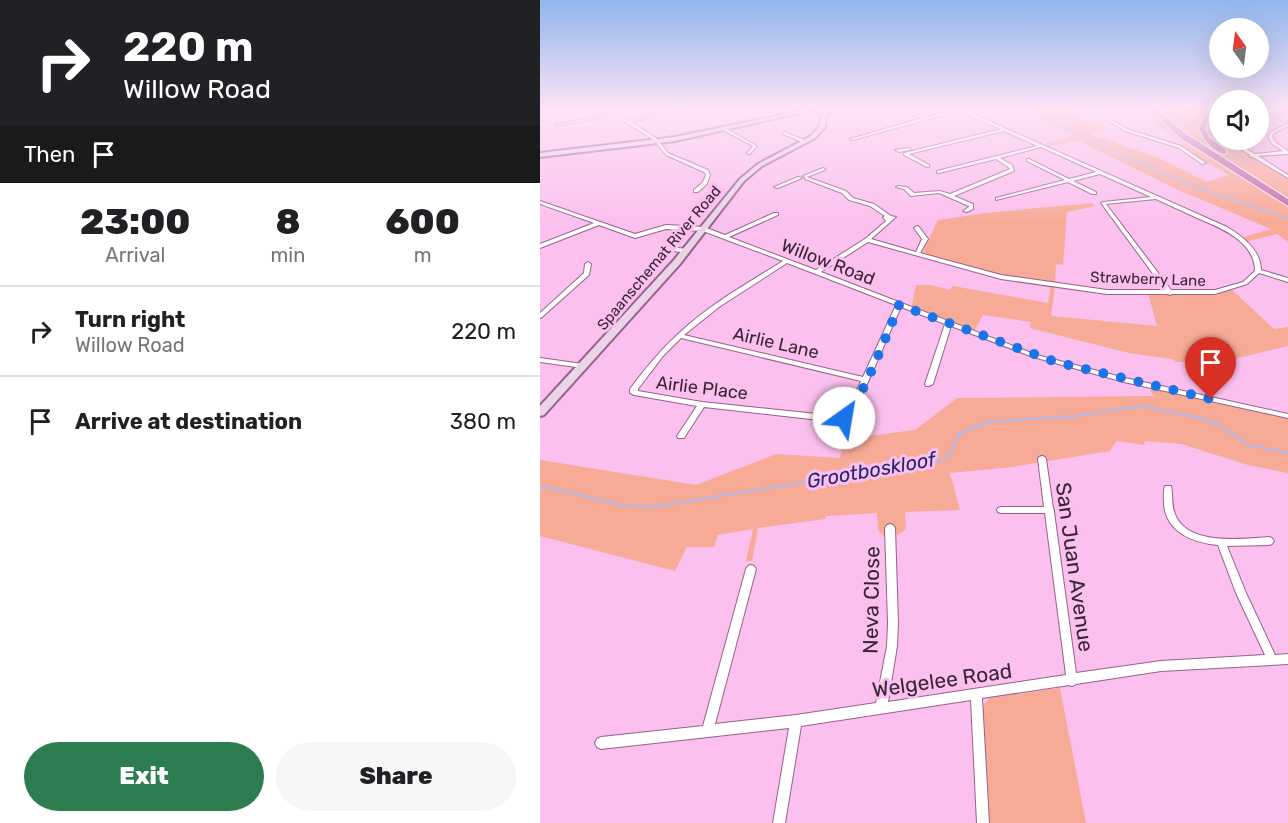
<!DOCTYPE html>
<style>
:root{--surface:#fff;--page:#f6f6f6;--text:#202124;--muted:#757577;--line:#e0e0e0;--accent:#2c7e50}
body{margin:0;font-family:Rubik,sans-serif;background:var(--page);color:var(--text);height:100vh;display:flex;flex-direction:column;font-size:22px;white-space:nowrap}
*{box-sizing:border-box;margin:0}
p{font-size:20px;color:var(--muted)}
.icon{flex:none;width:33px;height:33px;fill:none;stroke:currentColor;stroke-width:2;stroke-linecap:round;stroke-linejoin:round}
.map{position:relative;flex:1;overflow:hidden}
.drawer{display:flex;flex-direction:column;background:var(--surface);width:540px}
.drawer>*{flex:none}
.guide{background:#202124;color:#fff;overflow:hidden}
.needle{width:39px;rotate:346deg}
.buttons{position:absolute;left:669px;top:18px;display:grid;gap:12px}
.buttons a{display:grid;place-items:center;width:60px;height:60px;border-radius:50%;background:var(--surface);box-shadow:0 6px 24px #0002;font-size:30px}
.pin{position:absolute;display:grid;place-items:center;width:51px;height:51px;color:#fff;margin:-62px -26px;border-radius:50% 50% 50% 0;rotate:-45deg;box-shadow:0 0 6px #0007}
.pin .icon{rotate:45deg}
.me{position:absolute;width:66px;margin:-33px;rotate:32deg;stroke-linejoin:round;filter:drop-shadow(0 0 4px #0008)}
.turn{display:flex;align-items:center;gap:21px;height:126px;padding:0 24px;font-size:27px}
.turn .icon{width:78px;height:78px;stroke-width:2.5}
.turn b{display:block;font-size:42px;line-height:51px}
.then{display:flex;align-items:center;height:57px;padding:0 24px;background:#0003;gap:12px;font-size:22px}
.eta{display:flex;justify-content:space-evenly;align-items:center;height:102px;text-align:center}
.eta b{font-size:36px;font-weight:800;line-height:42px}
.action{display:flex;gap:12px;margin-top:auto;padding:12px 24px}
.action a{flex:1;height:69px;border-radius:36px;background:var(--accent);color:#fff;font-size:24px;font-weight:800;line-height:69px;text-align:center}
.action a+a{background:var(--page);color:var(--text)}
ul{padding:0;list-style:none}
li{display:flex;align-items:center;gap:18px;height:90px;padding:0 24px;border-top:2px solid var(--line)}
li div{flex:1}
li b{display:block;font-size:22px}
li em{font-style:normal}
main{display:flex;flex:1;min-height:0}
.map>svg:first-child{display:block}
.green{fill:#f7aa96}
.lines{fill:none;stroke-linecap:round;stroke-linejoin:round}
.stream-far1{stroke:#aebaf3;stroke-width:1.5}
.stream{stroke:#aebaf3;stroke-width:2}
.street-casing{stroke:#96618a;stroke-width:2}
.secondary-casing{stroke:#96618a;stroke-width:4}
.highway-casing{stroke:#fff;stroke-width:2}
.street{fill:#fff;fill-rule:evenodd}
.secondary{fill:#ecd4e7;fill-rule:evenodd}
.highway{fill:#c06eaf;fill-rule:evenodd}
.route{stroke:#1a73e8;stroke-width:10;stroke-dasharray:0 18}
.labels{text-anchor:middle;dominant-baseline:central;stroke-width:6;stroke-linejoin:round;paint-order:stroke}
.far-street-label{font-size:15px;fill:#3a2435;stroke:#fbc0ed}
.street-label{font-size:18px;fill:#3a2435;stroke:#fbc0ed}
.water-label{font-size:20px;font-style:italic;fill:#242675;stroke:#fbc0ed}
.near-street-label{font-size:21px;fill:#3a2435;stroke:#fbc0ed}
</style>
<main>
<section class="drawer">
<div class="guide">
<div class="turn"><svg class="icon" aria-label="right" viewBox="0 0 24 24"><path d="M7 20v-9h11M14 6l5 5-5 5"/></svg><div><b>220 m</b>Willow Road</div></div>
<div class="then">Then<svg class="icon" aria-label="arrive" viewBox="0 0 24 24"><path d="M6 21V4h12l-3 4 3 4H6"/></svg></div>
</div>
<div class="eta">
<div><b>23:00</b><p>Arrival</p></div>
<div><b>8</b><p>min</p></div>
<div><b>600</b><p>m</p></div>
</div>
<ul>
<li><svg class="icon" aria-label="right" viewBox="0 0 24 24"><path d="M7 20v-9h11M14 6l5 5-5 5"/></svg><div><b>Turn right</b><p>Willow Road</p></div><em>220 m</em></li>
<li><svg class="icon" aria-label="arrive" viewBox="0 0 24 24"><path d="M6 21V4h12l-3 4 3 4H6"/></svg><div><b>Arrive at destination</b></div><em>380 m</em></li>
</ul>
<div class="action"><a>Exit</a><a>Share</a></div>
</section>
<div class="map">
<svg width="748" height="823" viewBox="0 0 748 823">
<rect width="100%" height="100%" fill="#fbc0ed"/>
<g class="green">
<path d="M524,109L542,118L571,128L549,134L619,158L667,182L689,175L635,145L644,143L616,125L598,109H679L680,140H689L748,177V242L737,234L704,242L701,238L731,229L636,189L537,140L506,148L500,145L535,136L498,120L501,118C489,113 477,113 464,110Z"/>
<path d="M551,203L556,206L527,212L523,265L516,264L515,283L468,277L382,254L398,220L445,213Z"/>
<path d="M511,284L515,285L511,316L617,326L608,293L691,289L734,329L748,327V346L681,362H637L632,359L589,353L490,328L491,322L443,315L433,333L371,309L376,285H391L409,290L413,286L508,303Z"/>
<path d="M611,386L748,416V473L708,465L641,444L605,441L604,445L576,441L570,451L472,467L410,473L420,510L365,512L366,529L358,535L344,536L338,530L337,513L286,516L285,519L218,528L212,561H206L213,529L178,535L174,547H147L135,571L0,536V460L156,485L236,454L300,458L307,428L315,427L327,436L375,430L417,398L614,396L610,391Z"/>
<path d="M520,688L546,823H447L441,710L445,703L450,698Z"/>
</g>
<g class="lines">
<path class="stream-far1" d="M482,109L560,146L656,187L748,218"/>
<path class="stream" d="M0,486L83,505L111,507L399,461L409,455L419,434L447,422L536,416L601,406L660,418L681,426L709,445L748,453"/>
<g class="street-casing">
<g id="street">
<path d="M64,109H68L88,121L141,109H146L145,110L91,122L116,138L128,153L168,170L170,175L167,184L158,192H154V190L163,182L166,175L164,172L126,155L114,140L74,115L17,126L15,125L71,114Z"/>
<path d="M241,109H245L256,113L253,114Z"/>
<path d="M358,109H363L386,117L416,109H422L687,227C702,236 721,250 721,270L748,278V282L719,273L707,284L675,294H632L630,295L628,294H567L461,279L328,242L281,272L497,355L585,378L748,414V418L584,382L493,357L411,326L393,384L389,386H386L385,384L405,324L361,307L313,416L297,422L164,407L144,438H138L137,436L157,406L94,395L90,393V389C104,370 119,352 136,336C167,306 206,284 243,261L163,231L126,229L95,238L59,225L0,248V244L54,223L0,204V201L95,234L126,225L164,227L185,235L234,213H238V215L189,237L276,270L325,239L346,221L343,217L345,216L330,206L309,200L302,193L265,179V177L263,176L283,168L285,169V170L267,177L306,191L313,198L334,204L351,216L356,217L331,239L376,252L382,239L374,228L377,226L379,227L388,239L380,253L461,275L567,290H625L561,203L563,202L611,197L560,174L533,181L556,192V194H552L528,182L456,200V198L525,180L487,161V159H489L529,179L556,172L501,147L460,158L472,165L474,171L414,196L433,204V209L427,212L423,211L429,207V206L399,193L371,196L364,189L356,187L358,186L367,187L374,193L400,191L410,194L470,169L468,167L456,159L399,173H397V171L497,146L464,131L369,154L389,165V167H387L364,155V153L461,129L418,111L313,140L310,139L382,118L361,110L344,114L342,113ZM616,199C629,205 642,211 655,217C678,227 715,240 715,271L703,282L675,290H631L566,204ZM247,263L356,305L323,377L144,335L179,307ZM141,338L321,381L307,412L296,416L162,402L98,391V389L123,356Z"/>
<path d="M550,109H554L587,129L641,146L666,163L662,164L639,148L585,131Z"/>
<path d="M718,110L748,118V120L718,112Z"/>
<path d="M748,124V126L734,133L732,136L735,142L748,151V154L718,156L748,175V178L713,157H710V155L687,140H691L715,154L743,151L732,144L728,136L732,131Z"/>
<path d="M183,128H185L217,146L210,154H208L207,153L213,146L183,130Z"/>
<path d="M244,132L267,141L268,142L265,143L243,134V132Z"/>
<path d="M369,148H370V150L359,152L355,150Z"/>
<path d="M258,177L262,178L238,188L234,187Z"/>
<path d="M123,246L146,249L149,251L146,253L121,249L120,248Z"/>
<path d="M48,262L51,264L49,275L2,317L0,318V313L44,273L45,264Z"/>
<path d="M0,358L43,364L46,366L43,368L0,362Z"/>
<path d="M502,456L505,457L506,459L513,508L514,510V512L536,673L621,661L725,655L696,593L678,545C654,543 627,533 624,505C624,498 623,492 625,486H631C633,494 631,505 635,514C647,546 702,539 729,537L732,538L734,541L732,544L729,545L687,546L706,593L735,655L748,654V664L621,671L536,684L532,686L529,685L442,698L449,823H437L431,700L261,726L245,823H233L249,728L61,749L57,747L55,743L57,739L61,737L163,726L206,569L208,566L211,565L214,566L216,569L175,724L256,715L336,703L347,646L348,623L345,528L347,525L350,524L353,525L355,528L358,623L357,646L348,702L526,675L505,513H461L458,512L457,510L458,508L461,507H504L498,459L499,457Z"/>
</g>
</g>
<g class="secondary-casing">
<g id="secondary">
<path d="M270,109H278L135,141L0,157V153L135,137Z"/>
<path d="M289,109H294L286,116L285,127L275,138L222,166L204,181L140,264L4,415L0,416V406L134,260L200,179L218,164L271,136L279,127L281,116Z"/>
<path d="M737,109H748V112Z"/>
</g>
</g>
<g class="highway-casing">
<g id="highway">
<path d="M610,109H616L646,134L748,199V206L640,138Z"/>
<path d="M650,109H680V113L669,118L665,128L669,137L686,150V154C673,153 663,139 659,128L664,116L673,111Z"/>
</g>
</g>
<use href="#street" class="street"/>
<use href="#secondary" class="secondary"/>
<use href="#highway" class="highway"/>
</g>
<linearGradient id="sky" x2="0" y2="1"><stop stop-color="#91b6ec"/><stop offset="0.49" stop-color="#fde3f7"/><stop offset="1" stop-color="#fde3f7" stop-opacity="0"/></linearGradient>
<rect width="748" height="224" fill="url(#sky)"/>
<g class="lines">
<path class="route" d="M304,418C318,409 351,325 359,305L516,362L671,399"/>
</g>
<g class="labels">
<g class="far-street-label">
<text transform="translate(119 258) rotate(-50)">Spaanschemat River Road</text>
<text transform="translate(608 279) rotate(2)">Strawberry Lane</text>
</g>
<g class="street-label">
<text transform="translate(288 262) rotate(21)">Willow Road</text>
<text transform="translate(236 343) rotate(13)">Airlie Lane</text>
<text transform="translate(162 388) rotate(7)">Airlie Place</text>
</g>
<g class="water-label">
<text transform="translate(331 470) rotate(-10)">Grootboskloof</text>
</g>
<g class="near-street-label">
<text transform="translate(535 567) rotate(82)">San Juan Avenue</text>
<text transform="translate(331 600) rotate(-89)">Neva Close</text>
<text transform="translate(402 680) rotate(-8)">Welgelee Road</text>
</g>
</g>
</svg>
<div class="buttons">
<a><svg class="needle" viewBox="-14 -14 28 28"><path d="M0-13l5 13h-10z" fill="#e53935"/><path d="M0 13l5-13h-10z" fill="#757577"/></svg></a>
<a><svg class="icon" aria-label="sound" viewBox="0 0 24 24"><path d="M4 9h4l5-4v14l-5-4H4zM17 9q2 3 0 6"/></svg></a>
</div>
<div class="pin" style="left:671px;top:399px;background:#d93025"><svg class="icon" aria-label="arrive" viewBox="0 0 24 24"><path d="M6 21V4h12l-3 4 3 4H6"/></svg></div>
<svg class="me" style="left:304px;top:418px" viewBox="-20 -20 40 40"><circle r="19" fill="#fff"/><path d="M0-13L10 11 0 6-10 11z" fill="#1a73e8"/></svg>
</div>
</main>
